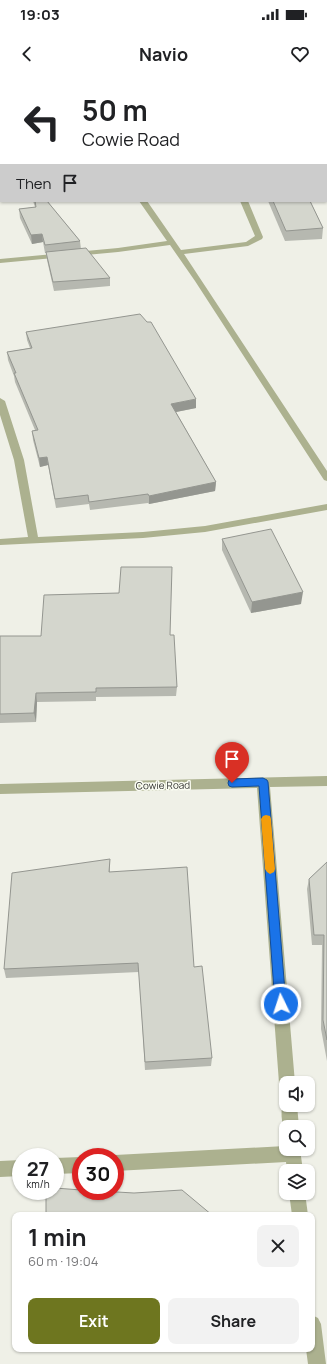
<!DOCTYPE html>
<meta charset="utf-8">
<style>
:root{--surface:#fff;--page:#f2f2f2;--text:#202124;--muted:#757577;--accent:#6e761f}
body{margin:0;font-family:Manrope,sans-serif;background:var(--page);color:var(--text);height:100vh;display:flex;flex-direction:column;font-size:15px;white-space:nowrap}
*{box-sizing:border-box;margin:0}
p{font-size:13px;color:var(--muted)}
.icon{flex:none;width:22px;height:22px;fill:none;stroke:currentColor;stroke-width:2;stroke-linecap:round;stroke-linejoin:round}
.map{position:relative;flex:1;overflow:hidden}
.sheet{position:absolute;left:12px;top:1132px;width:303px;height:140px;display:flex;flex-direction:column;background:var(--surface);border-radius:8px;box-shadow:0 1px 3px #0004}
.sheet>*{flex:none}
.banner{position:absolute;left:0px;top:0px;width:327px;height:122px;box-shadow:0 1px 3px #0004;background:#fff;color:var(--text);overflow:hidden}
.tools{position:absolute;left:279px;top:996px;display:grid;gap:8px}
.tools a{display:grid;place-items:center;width:36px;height:36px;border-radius:8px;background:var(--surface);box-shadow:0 1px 3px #0004;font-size:20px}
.speed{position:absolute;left:12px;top:1068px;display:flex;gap:8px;font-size:20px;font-weight:700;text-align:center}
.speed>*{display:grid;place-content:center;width:52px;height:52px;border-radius:50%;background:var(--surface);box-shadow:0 1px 3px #0004;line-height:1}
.speed small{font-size:10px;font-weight:400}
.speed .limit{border:6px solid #d22;background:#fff;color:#111}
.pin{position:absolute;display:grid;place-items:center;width:34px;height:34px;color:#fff;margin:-41px -17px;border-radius:50% 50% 50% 0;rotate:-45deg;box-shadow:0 0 4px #0007}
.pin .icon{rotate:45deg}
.me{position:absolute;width:44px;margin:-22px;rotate:356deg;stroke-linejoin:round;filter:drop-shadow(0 0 3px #0008)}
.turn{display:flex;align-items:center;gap:14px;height:84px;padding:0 16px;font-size:18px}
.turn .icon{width:52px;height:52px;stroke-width:2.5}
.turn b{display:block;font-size:28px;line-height:34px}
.then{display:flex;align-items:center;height:38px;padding:0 16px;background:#0003;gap:8px;font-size:15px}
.round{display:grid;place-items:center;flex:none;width:42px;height:42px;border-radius:8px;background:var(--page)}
.overview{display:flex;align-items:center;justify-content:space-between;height:68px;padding:0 16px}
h1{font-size:24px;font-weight:700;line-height:30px}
.action{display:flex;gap:8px;margin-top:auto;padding:8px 16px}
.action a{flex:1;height:46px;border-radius:8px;background:var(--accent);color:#fff;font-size:16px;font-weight:700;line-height:46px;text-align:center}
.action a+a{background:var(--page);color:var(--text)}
.status{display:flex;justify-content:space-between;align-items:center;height:28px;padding:0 20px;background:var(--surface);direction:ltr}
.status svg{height:11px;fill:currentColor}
header{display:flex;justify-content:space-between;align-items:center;height:52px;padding:0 16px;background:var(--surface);font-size:18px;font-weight:700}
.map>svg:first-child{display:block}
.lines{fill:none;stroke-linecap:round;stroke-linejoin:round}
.minor{fill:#acb18f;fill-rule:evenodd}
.rail{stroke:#545550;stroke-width:2;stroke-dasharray:3.5 2;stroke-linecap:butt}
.wall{fill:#b6b8b0}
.shaded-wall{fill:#949690}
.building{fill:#d4d6cd;stroke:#949690}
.route{fill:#1a73e8;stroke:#114b97}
.slow{fill:#f59e0b}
.labels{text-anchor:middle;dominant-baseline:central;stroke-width:3;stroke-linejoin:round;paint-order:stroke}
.street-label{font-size:10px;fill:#31322e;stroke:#fcfef4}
</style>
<div class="status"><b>19:03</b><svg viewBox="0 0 49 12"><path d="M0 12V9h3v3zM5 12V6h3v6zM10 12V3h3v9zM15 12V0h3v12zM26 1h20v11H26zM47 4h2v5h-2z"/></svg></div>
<header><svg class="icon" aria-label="back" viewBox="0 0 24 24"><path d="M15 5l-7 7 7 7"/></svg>Navio<svg class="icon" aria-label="heart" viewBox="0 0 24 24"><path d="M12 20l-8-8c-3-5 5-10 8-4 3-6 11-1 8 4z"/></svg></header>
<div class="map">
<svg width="327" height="1284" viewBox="0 0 327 1284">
<rect width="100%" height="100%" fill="#eff0e7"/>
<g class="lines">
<g class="minor">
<rect x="59" y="0" width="6" height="1"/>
<path d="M139,121H147L181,170L246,162L255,156L240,121H248L263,157L262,159L248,166L184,174L327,391V401L324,400L195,201L170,165L118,172L0,183V179L118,168L167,161Z"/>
<path d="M0,318L5,321L24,380L38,457L143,452L205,446L327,424V430L205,452L143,458L0,465V459L28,457L14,380L0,335Z"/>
<path d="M327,696V706L270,707L295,1003H286V1010L282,1008L279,1003L257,708L0,714V704Z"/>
<path d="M286,1019V1025H297L299,1047H286V1053C281,1044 280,1029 284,1020Z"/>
<path d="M286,1064V1069H300L303,1091H287L286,1082L115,1091V1077H110L115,1075L285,1066Z"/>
<path d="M81,1077V1093L55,1094V1078Z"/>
<path d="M21,1080V1096L0,1097V1081Z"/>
<path d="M289,1113H305L308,1135H292Z"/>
<path d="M312,1235L318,1238L321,1244L326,1284H308L306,1269H312Z"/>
</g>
<path class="rail" d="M180,1L201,0"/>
</g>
<g class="wall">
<path d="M33,121H47L80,161L81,169L110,198V206L54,211L47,180L46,173H45L43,162L32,164L20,138L19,129L35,127Z"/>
<path d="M268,121H310L323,148L322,159L285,161Z"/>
<path d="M26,252L196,328L176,332L216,402L215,411L149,424L148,423L90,430L89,424L56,428L48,385L40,387L33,360L32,351L35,350L15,302L14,296L8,280L7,272L30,268L27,260Z"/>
<path d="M222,459L301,524L251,533L222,470Z"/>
<path d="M170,555L177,607L176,616L96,617V621L37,622L36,642L0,643V556H41Z"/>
<path d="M110,779V792L194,887L212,978L211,986L145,990L139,892L6,898L4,889Z"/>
<path d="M327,782V981L321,949L322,865H312L307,809L309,799Z"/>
</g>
<g class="shaded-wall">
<rect x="0" y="88" width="1" height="7"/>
<path d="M42,154L43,162L32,164L31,155Z"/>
<path d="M196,319V328L171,333V324Z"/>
<path d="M47,377L48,385L40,387L39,378Z"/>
<path d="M216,402L215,411L149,424V416Z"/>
<path d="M303,512L301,524L251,533L252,522Z"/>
<path d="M36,613L37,622L36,642L34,633Z"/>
</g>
<g class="building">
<rect x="0" y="48" width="1" height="40"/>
<path d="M35,121H47L80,161L45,165L42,154L31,155L19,129L36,127Z"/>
<path d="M273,121H310L323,148L286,151Z"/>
<path d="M86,168L110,198L53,202L46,172Z"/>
<path d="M140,234L147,242H151L196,319L171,324L216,402L149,416L148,414L89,422L88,415L55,419L47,377L39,378L32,351L38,350L14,293H16L7,272L32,268L26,252Z"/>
<path d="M271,449L303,512L252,522L222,459Z"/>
<path d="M121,487H172L170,555H174L177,607L96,608V612L36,613L34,633L0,634V556H41L44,515L119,513Z"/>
<path d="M110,779L109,792L187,787L194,887L202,886L212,978L145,982L138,883L4,889L12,793Z"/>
<path d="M327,782V960L323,940L324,855H314L309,799Z"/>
<path d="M55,1108L81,1110V1111H100L134,1113L182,1110L212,1135H46V1111H55Z"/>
</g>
<path class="route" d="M263,698L267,700L268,702L286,924L285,928L281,929L277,928L275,924L259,706L232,707L229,706L228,703L229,700L232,699Z"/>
<path class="slow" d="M266,735L270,736L271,739L275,789L274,792L270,794L267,792L265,789L261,739L263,736Z"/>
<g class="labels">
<g class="street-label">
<text transform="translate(163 705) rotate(-1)">Cowie Road</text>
</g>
</g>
</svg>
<div class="tools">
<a><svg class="icon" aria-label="sound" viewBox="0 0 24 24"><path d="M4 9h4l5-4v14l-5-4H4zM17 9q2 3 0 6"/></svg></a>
<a><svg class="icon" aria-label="search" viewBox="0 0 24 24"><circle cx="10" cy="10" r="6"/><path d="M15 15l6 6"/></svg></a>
<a><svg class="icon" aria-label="layers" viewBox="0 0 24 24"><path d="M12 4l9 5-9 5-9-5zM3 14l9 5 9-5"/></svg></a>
</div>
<div class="speed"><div>27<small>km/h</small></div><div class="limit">30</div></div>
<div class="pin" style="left:232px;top:703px;background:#d93025"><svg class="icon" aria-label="arrive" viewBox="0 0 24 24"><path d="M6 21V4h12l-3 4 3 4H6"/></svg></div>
<svg class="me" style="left:281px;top:924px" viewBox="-20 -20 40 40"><circle r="17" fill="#1a73e8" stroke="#fff" stroke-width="3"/><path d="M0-11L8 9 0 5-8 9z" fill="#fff"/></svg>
<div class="banner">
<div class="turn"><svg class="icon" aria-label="left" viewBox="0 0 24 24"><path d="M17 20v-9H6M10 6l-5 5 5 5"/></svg><div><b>50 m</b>Cowie Road</div></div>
<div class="then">Then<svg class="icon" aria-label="arrive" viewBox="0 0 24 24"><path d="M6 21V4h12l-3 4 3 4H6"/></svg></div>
</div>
<section class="sheet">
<div class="overview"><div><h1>1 min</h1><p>60 m · 19:04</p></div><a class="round"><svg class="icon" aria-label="close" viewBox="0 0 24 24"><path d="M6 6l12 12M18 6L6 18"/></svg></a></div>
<div class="action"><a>Exit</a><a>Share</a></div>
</section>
</div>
